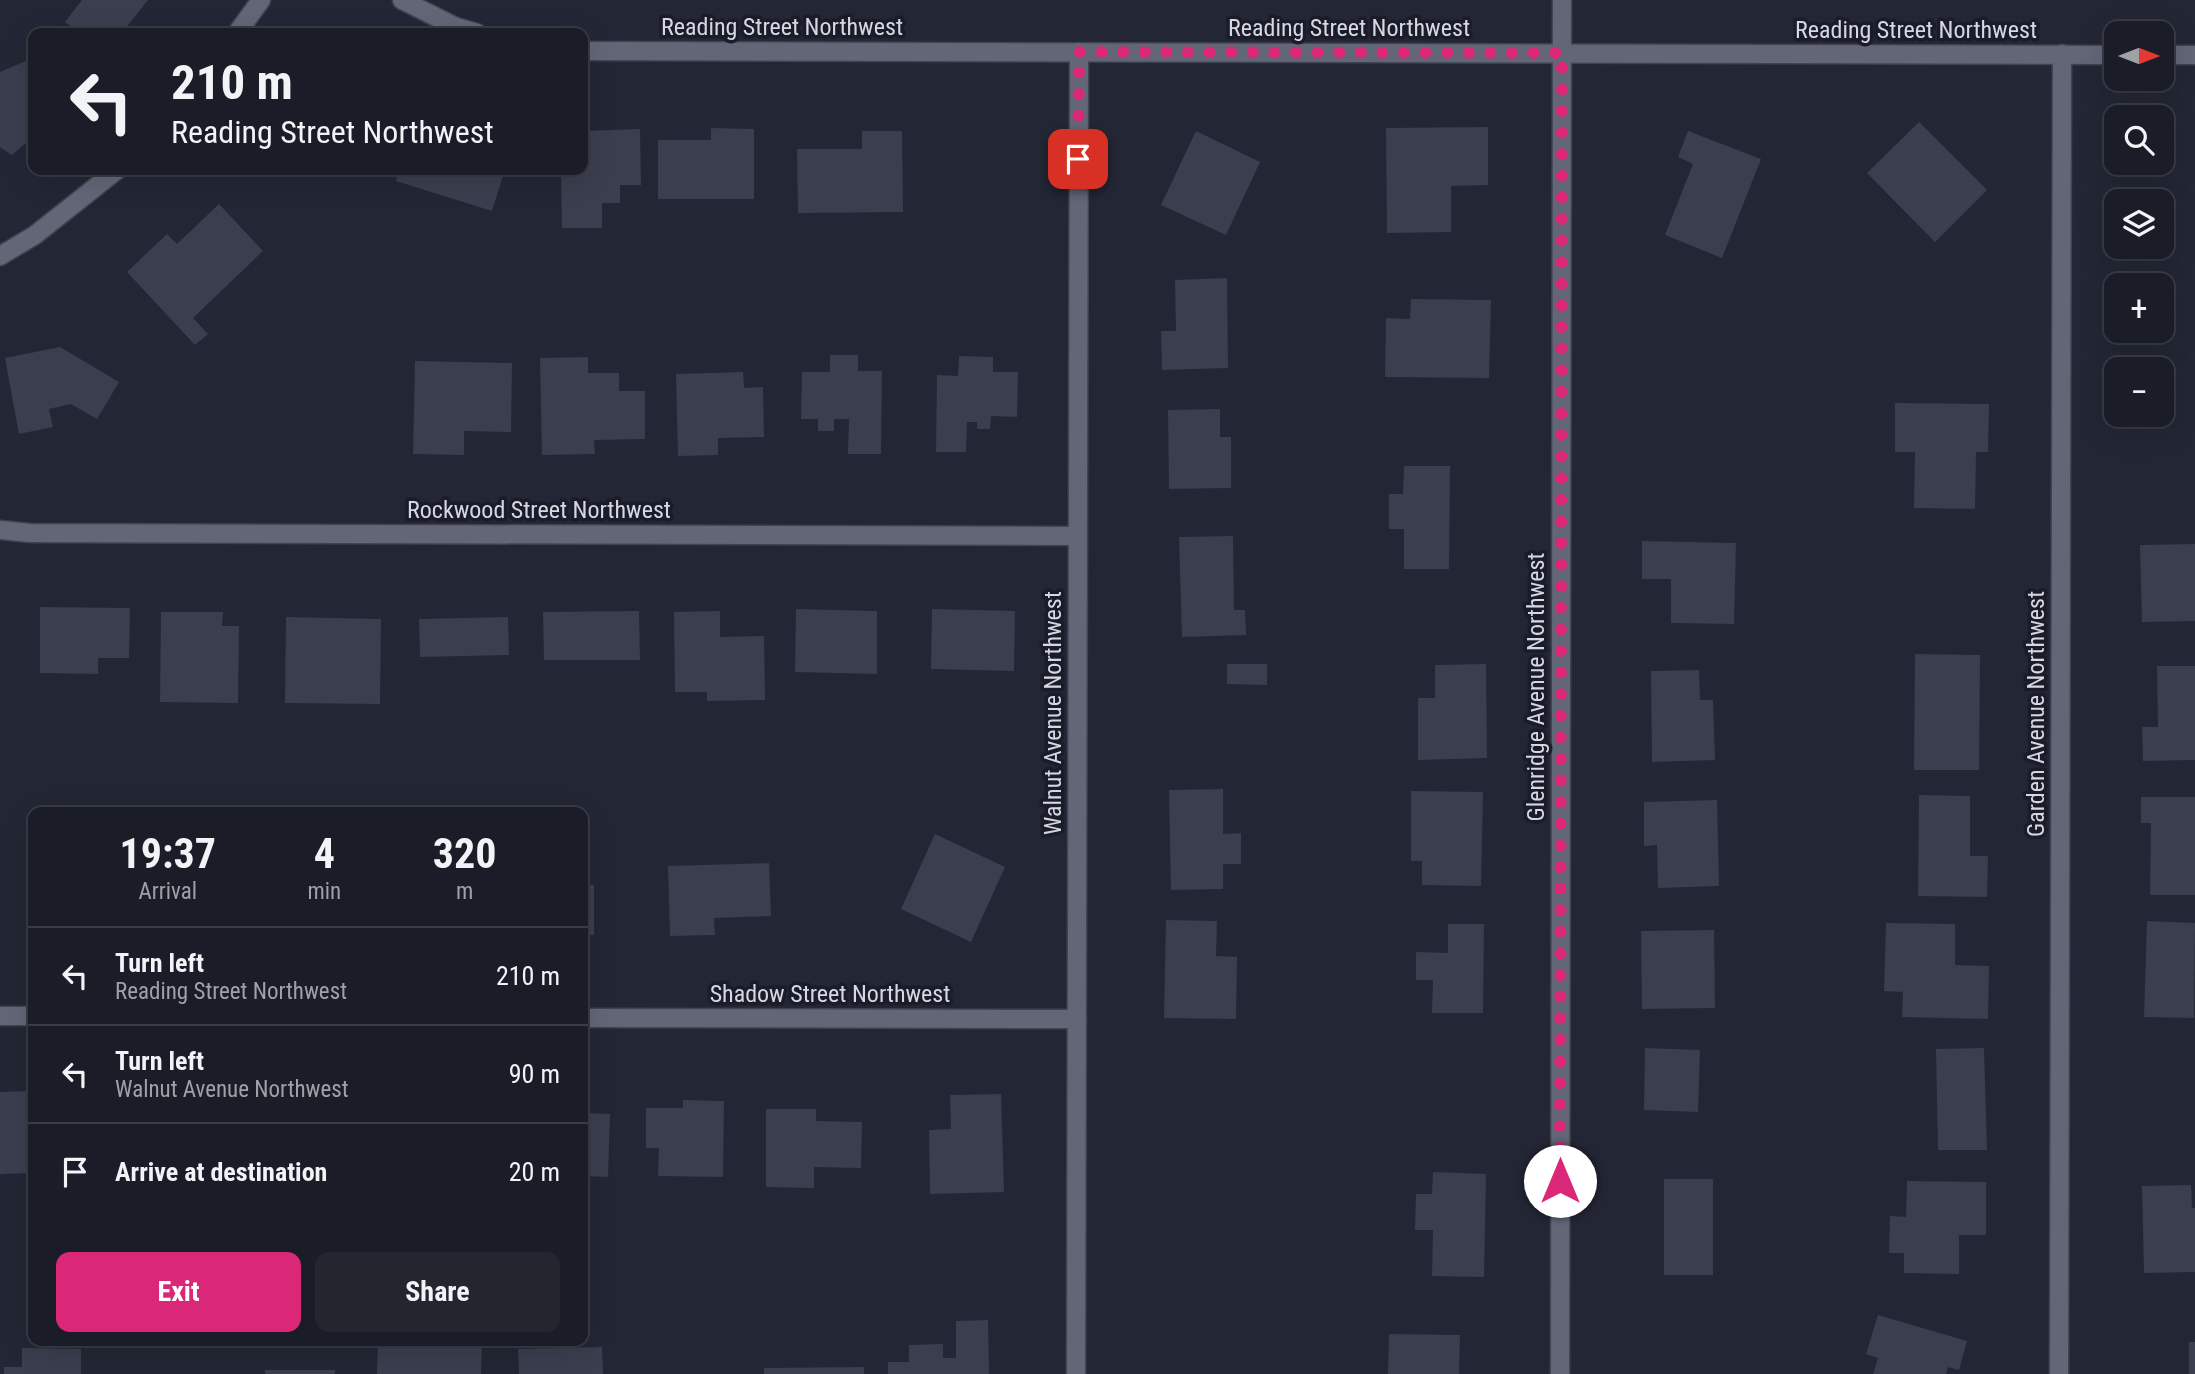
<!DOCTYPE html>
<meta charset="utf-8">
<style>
:root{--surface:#1a1c27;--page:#23252f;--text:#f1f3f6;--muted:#9fa1a7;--line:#383a44;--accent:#db2777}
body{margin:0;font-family:"Roboto Condensed",sans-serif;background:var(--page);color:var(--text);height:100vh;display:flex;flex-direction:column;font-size:26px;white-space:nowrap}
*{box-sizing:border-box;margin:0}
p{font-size:23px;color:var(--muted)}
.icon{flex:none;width:38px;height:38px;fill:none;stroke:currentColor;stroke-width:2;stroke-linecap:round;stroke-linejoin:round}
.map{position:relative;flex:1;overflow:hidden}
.side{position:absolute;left:28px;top:807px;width:560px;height:539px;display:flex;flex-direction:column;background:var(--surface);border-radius:14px;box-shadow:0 7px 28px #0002,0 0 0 2px var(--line)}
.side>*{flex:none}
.top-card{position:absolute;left:28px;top:28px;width:560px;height:147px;border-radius:14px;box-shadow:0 7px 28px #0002,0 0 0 2px var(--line);background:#1a1c27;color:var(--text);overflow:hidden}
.needle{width:46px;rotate:90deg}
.buttons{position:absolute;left:2104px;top:21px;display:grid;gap:14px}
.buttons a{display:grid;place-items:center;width:70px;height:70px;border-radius:14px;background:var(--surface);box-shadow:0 7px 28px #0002,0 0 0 2px var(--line);font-size:35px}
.pin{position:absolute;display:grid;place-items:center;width:60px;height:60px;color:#fff;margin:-30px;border-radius:14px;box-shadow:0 4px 10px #0006}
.me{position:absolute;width:77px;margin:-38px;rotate:0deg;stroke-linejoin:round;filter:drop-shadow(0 0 5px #0008)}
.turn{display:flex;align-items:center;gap:24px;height:147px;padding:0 28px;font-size:32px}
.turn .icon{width:91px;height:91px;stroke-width:2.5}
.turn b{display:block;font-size:49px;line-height:60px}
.eta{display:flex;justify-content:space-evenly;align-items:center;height:119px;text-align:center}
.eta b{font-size:42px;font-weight:700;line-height:49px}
.button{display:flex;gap:14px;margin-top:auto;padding:14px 28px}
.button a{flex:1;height:80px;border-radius:14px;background:var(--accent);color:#fff;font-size:28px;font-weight:700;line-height:80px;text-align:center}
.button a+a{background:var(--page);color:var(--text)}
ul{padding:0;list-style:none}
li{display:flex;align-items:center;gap:21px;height:98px;padding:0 28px;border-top:2px solid var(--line)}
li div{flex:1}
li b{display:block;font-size:26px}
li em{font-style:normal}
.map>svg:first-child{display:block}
.building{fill:#3b3e4e}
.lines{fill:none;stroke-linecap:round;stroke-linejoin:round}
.minor-casing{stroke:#41434e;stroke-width:21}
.minor{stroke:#636677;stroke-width:18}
.route{stroke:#db2777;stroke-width:12;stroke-dasharray:0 21.6}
.labels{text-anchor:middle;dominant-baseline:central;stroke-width:7;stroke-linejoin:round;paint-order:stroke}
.street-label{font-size:24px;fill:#d5d7e1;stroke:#1a1c2a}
</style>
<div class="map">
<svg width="2195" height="1374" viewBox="0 0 2195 1374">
<rect width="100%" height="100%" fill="#232634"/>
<g class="building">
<path d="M82,0H148L122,33H79L65,22Z"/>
<path d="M33,58V137L12,155L0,147V72Z"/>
<path d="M1919,122L1987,190L1935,242L1867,173Z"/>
<path d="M1488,127V185L1451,186V232L1387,233L1386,128Z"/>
<path d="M711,128L754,129V199H658V140H711Z"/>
<path d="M640,129L641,185H620V203H602V228H562L561,170H583V131Z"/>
<path d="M862,131H902L903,212L798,213L797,149H862Z"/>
<path d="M1196,131L1260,162L1226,235L1161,205Z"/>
<path d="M1688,131L1761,159L1722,258L1665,235L1693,164L1678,157Z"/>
<path d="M400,170H505L492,211L396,181Z"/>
<path d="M219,204L263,251L193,318L208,334L195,345L127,272L167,234L177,244Z"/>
<path d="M1227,278L1228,368L1162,370L1161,331H1176L1175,280Z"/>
<path d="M1411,299L1491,300L1489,378L1385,377L1386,318L1410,319Z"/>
<path d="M60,347L119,382L97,419L71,404L49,409L53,427L19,434L5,358Z"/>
<path d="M830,355H858V371H882L881,454H848L849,419H834V431H818V419H801L802,372H830Z"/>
<path d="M959,356L993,357V372H1018L1017,417L991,416L990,429H977V422H967L966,452H936L937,375L958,376Z"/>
<path d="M588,357V373H619V391H645V439L594,440L595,454L542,455L540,358Z"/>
<path d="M415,361L512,363L511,432L464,431V455L413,454Z"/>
<path d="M743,372L744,388L763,387L764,437L718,438V455L678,456L676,374Z"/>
<path d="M1895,403L1989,404L1988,452H1976L1975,509L1914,508L1915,452H1895Z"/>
<path d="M1220,409V437H1231V488L1169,489L1168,410Z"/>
<path d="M1404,466H1450L1449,569H1404V529H1389V494H1403Z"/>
<path d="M1233,536L1234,610H1245L1246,635L1182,637L1179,537Z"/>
<path d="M1642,541L1736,543L1734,624L1671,623V579H1642Z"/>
<path d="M2195,544V621L2142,622L2140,545Z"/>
<path d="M40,607L130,608L129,658H98V674L40,673Z"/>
<path d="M796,609L877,611V674L795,672Z"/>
<path d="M932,609L1015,611L1014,671L931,669Z"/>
<path d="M639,611L640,660H544L543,612Z"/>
<path d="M720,611V637L764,636L765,700L707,701V692H675L674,612Z"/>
<path d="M161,612H223L222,626H239L238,703L160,702Z"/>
<path d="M286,617L381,619L380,704L285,703Z"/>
<path d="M508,617L509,655L420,657L419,619Z"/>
<path d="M1915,654L1980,655L1979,770H1914Z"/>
<path d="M1227,664H1267V685L1227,684Z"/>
<path d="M1486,664L1487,758L1418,760V698H1435V665Z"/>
<path d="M2157,666H2195V760L2143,761L2142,727H2158Z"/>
<path d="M1699,670L1700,700H1713L1715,760L1652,762L1651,671Z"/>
<path d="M1223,789V834L1241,833V864H1223V889L1171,890L1169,790Z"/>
<path d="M1411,791L1483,792L1481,886L1422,885V861H1411Z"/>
<path d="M1919,795L1970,796V856H1988L1987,897L1918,896Z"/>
<path d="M2141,797H2195V895H2150L2151,823H2141Z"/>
<path d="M1717,800L1719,886L1658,888L1657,845L1644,846V802Z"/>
<path d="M935,834L1005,867L971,942L901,909Z"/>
<path d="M769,863L771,916L714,918L715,935L670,936L668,866Z"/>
<rect x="583" y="885" width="11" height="50"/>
<path d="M1166,920L1217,921L1216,956L1237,957L1236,1019L1164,1018Z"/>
<path d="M2147,921L2195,923L2194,1018L2144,1017Z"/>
<path d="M1886,923L1955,924V965L1989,966L1988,1019L1902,1017L1903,992L1884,991Z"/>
<path d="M1448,924H1484L1483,1013H1432L1433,980H1416V952L1448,953Z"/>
<path d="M1714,930L1715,1008L1642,1009L1641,931Z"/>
<path d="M1645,1048L1700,1050L1698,1112L1644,1110Z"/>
<path d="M1984,1048L1987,1150H1938L1936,1049Z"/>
<path d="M33,1091V1173L0,1174V1092Z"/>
<path d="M1001,1094L1004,1192L930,1194L929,1130L951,1129L950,1095Z"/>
<path d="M683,1100L724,1101L723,1177L658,1176L659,1148H646V1108H683Z"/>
<path d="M766,1109H816V1121L862,1122L861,1168L814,1167V1188L766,1187Z"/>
<path d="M583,1113L610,1114L608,1177L583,1176Z"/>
<path d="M1433,1172L1486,1174L1484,1277L1432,1276L1433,1230H1415L1416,1194H1432Z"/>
<rect x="1664" y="1179" width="49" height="96"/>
<path d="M1907,1181L1986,1182V1235H1959V1274L1904,1273V1253H1889L1890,1216L1906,1217Z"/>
<path d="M2191,1185L2192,1208H2195V1272L2144,1273L2142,1186Z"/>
<path d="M1878,1315L1967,1341L1959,1370L1948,1367L1946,1374H1873L1878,1358L1866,1354Z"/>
<path d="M988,1320L989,1374H888V1362H909V1345L943,1344V1358H956V1321Z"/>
<path d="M1389,1334L1460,1335L1459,1374H1388Z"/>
<path d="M378,1340H482L481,1374H377Z"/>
<rect x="2189" y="1342" width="6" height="32"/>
<path d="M602,1347L603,1374H519L518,1349Z"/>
<path d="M22,1348L81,1349V1374H4V1367H22Z"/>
<path d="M864,1367V1374H764V1368Z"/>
<rect x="265" y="1370" width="70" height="4"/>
</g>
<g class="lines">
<g class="minor-casing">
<g id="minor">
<path d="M402,0L456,27L477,33"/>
<path d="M237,33L261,0"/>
<path d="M583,51L2116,55"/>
<path d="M2161,55H2195"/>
<path d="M0,256L35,235L117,170"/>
<path d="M0,530L30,533L1077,536"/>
<path d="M0,1016H33"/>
<path d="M583,1018L1077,1019"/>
<path d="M1076,1374L1079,52"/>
<path d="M1560,1374L1562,0"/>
<path d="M2059,1374L2062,54"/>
</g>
</g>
<use href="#minor" class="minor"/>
</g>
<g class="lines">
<path class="route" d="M1078,159L1079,52L1562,53L1560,1181"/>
</g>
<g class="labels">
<g class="street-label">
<text x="782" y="27">Reading Street Northwest</text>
<text x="1349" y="28">Reading Street Northwest</text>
<text x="1916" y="30">Reading Street Northwest</text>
<text x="539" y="510">Rockwood Street Northwest</text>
<text transform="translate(1536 687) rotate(-90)">Glenridge Avenue Northwest</text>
<text transform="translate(1053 713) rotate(-90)">Walnut Avenue Northwest</text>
<text transform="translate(2036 714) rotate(-90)">Garden Avenue Northwest</text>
<text x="830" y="994">Shadow Street Northwest</text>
</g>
</g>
</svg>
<div class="buttons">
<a><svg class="needle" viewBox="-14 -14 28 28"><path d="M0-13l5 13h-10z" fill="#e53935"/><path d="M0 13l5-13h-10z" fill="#9fa1a7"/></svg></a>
<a><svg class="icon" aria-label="search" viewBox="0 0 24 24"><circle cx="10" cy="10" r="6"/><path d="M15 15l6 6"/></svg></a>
<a><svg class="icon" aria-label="layers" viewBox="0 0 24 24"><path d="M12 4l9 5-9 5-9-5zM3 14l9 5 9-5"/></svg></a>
<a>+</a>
<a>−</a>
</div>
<div class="pin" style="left:1078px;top:159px;background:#d93025"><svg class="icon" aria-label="arrive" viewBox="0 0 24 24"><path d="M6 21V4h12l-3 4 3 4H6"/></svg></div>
<svg class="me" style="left:1560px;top:1181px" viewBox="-20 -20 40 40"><circle r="19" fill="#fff"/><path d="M0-13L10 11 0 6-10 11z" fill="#db2777"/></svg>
<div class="top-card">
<div class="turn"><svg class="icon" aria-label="left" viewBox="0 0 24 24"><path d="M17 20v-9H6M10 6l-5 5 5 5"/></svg><div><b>210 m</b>Reading Street Northwest</div></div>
</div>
<section class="side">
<div class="eta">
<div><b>19:37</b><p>Arrival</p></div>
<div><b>4</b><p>min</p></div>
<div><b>320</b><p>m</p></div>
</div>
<ul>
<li><svg class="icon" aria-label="left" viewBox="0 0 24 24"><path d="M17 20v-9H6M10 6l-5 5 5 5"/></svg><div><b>Turn left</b><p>Reading Street Northwest</p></div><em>210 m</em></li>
<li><svg class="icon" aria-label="left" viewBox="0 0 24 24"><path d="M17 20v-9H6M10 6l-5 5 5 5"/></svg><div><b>Turn left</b><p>Walnut Avenue Northwest</p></div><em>90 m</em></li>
<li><svg class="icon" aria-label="arrive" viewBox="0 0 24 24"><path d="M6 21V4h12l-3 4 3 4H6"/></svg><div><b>Arrive at destination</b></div><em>20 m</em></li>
</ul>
<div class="button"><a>Exit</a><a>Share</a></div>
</section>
</div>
